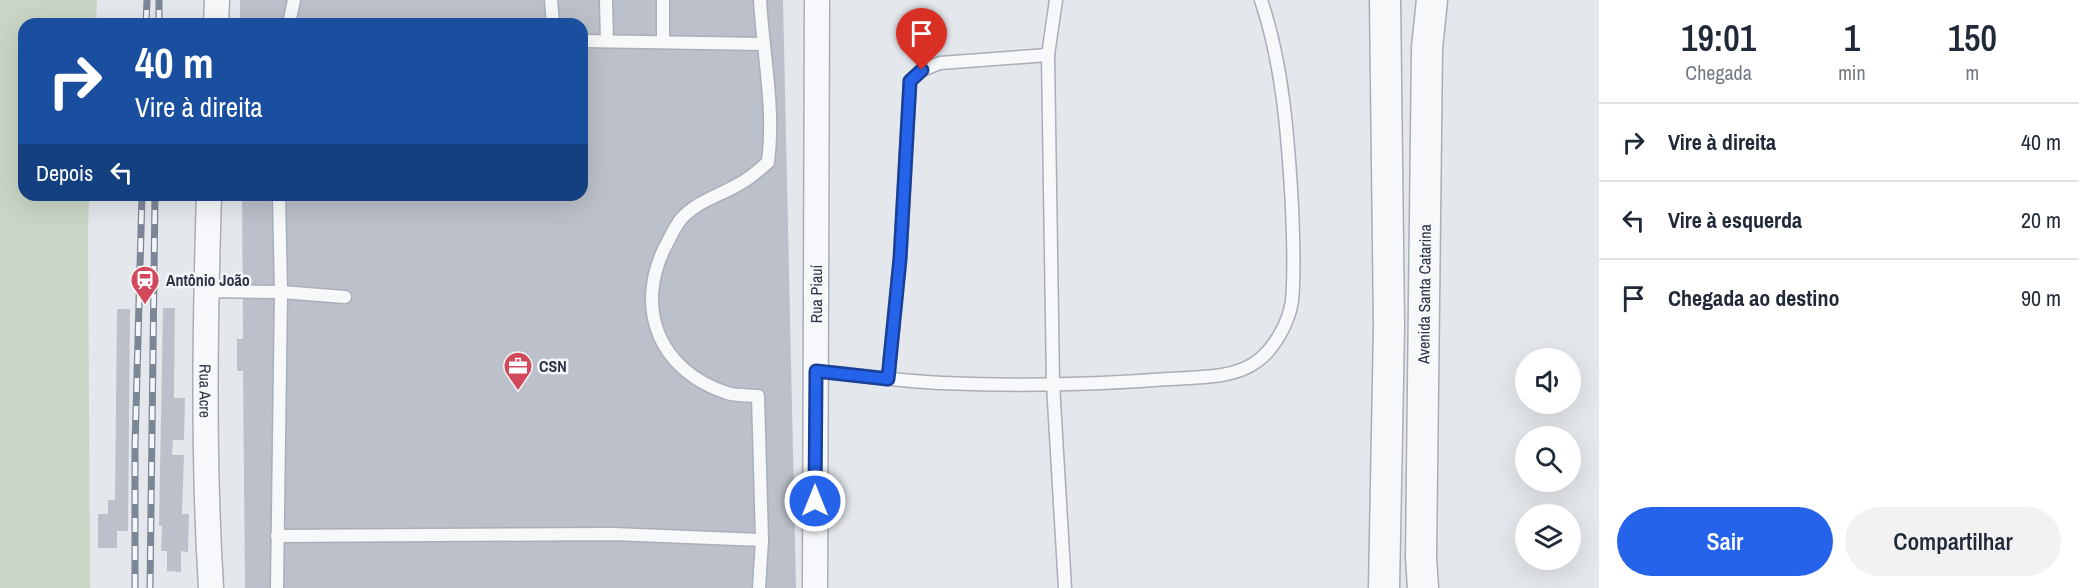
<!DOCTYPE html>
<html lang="pt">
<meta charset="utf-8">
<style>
:root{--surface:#fff;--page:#f2f2f3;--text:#1f2937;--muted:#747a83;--line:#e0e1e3;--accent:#2563eb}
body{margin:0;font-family:"Archivo Narrow",sans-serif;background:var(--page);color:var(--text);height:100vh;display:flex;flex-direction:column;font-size:22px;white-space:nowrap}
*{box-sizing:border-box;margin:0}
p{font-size:20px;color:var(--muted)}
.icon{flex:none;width:33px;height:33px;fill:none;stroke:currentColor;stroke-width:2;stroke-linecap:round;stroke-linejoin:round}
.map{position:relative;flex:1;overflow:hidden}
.drawer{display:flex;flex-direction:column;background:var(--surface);width:480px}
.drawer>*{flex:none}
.hud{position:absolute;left:18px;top:18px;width:570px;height:183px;border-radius:18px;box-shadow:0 6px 24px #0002;background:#1a4fa0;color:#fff;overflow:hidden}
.fabs{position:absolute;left:1515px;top:348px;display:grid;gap:12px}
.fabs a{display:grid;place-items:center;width:66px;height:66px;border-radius:50%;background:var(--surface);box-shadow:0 6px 24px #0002;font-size:30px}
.pin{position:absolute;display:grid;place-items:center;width:51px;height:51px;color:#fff;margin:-62px -26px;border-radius:50% 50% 50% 0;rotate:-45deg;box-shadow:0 0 6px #0007}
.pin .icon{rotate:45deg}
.me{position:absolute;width:66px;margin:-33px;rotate:0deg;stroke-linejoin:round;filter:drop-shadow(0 0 4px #0008)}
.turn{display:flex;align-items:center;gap:21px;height:126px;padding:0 18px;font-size:27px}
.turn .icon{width:78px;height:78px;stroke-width:2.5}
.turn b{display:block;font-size:42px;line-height:51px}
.then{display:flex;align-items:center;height:57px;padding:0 18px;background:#0003;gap:12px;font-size:22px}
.eta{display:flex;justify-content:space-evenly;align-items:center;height:102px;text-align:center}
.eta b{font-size:36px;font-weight:600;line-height:42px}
.action{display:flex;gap:12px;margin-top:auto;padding:12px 18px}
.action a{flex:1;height:69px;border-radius:36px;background:var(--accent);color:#fff;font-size:24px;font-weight:600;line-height:69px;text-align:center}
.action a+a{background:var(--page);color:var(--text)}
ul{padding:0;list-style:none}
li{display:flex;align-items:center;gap:18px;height:78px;padding:0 18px;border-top:2px solid var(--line)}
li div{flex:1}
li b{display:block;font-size:22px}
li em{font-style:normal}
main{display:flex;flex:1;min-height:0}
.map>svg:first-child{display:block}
.green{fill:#c9d6c5}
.building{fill:#bbc0ca}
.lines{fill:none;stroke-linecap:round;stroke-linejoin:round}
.service-casing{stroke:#a9aeb7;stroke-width:15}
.minor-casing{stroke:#a9aeb7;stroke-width:27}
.tertiary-casing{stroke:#a9aeb7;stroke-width:33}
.service{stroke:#f7f8fa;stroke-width:12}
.minor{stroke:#f7f8fa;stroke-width:24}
.tertiary{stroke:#f7f8fa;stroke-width:30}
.rail-casing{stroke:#7d8696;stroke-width:7}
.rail{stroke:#f4f6f9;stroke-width:4.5;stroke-dasharray:14;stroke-linecap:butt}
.route-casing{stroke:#184099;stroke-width:15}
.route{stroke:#2563eb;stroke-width:10}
.labels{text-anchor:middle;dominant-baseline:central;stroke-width:5;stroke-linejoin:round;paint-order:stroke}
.poi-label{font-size:16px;font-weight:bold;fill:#2b3445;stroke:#f4f6f9;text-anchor:start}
.street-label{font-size:16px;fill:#2b3445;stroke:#f4f6f9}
</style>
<main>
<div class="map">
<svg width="1599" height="588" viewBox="0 0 1599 588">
<rect width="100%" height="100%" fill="#e4e7ec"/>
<path class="green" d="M0,0H97L96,24H24V195H89L88,232L90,588H0Z"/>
<g class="building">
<path d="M240,0H783L796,588H245L243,371H237V339H243L242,195H582V24H240Z"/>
<path d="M163,308H175L174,398H185L184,440H173L172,455H184L182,514H189L188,552L181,551V572L167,571V551H161L162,526H159Z"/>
<path d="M117,309H130L128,531H117V548H98V514H108V500H115Z"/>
</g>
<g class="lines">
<g class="service-casing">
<g id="service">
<path d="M551,0L553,24"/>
<path d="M606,0L607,41"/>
<path d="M663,0V42"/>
<path d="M1056,0L1048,55L1053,384L1065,588"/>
<path d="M289,24L294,0"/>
<path d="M582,41L763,44"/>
<path d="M206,291L281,292L345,297"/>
<path d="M816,371C858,375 900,381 942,383C1017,386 1093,385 1168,379C1196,377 1233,379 1256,362C1274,350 1289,322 1292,301C1295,270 1293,237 1292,206C1288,137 1283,65 1261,0"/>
<path d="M888,379L900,259L910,81L922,70L940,63L1048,55"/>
<path d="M277,536L613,534L762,540"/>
<path d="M277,588L281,292L279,195"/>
<path d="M759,588L762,540L758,396C748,395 736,396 727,393C660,371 634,310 665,247C670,238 674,228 681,219C697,201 719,196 739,184C750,179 759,170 768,162C775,108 763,54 760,0"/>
</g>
</g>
<g class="minor-casing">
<g id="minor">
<path d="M216,24L217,0"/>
<path id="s1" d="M209,195C205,326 203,457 211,588"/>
<path id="s2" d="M815,588L817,0"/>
</g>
</g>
<g class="tertiary-casing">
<g id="tertiary">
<path d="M1384,588L1389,327L1385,0"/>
<path id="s3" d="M1423,588L1421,557L1427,48L1432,0"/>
</g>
</g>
<use href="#service" class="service"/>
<use href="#minor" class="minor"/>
<use href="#tertiary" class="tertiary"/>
<g class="rail-casing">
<g id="rail">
<path d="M146,24L147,0"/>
<path d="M159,24V0"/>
<path d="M135,588V446L142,195"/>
<path d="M150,588L155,195"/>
</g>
</g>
<use href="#rail" class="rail"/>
</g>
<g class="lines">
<g class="route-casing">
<path id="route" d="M815,501L816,371L888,379L900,259L910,81L922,70"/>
</g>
<use href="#route" class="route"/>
</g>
<defs>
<g id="station-pin" transform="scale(1.5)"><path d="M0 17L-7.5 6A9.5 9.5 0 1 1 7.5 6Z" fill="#d1495b" stroke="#f4f6f9"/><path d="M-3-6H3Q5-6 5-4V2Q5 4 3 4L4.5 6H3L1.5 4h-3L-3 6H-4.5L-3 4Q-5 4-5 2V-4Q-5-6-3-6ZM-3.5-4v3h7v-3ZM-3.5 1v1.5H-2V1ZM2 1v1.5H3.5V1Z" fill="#fff"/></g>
<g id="office-pin" transform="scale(1.5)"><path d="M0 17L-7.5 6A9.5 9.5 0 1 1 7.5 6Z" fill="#d1495b" stroke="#f4f6f9"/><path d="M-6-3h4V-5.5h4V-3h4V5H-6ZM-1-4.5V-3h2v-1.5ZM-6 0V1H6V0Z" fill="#fff"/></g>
</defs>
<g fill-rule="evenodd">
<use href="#station-pin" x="145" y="280"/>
<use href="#office-pin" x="518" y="366"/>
</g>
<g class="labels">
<g class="poi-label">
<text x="166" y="280">Antônio João</text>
<text x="539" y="366">CSN</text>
</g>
<g class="street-label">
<text stroke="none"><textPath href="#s2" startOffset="294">Rua Piauí</textPath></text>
<text stroke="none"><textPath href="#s3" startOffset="294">Avenida Santa Catarina</textPath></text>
<text stroke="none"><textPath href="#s1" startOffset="196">Rua Acre</textPath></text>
</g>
</g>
</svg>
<div class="fabs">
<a><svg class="icon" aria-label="sound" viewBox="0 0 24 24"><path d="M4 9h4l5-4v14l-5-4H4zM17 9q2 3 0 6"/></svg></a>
<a><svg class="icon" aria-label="search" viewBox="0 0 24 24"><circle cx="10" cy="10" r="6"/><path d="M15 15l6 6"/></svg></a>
<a><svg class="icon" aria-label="layers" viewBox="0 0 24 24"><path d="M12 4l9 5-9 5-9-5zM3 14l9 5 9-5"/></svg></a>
</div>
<div class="pin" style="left:922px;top:70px;background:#d93025"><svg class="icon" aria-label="arrive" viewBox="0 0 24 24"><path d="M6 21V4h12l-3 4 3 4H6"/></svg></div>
<svg class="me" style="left:815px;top:501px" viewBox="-20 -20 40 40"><circle r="17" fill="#2563eb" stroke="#fff" stroke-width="3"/><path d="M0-11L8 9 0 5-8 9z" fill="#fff"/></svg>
<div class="hud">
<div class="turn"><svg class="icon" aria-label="right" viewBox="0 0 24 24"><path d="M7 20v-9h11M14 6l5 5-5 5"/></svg><div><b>40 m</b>Vire à direita</div></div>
<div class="then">Depois<svg class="icon" aria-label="left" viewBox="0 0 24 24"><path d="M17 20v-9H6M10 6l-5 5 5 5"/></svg></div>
</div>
</div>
<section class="drawer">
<div class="eta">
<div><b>19:01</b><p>Chegada</p></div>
<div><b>1</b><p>min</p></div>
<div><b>150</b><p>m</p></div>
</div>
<ul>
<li><svg class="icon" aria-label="right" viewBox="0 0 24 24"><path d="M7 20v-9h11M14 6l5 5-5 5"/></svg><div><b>Vire à direita</b></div><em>40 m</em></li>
<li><svg class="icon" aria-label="left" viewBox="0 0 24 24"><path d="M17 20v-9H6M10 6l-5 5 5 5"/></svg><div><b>Vire à esquerda</b></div><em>20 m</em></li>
<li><svg class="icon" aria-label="arrive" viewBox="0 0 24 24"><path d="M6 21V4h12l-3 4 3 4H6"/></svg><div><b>Chegada ao destino</b></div><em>90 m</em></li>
</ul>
<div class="action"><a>Sair</a><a>Compartilhar</a></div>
</section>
</main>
